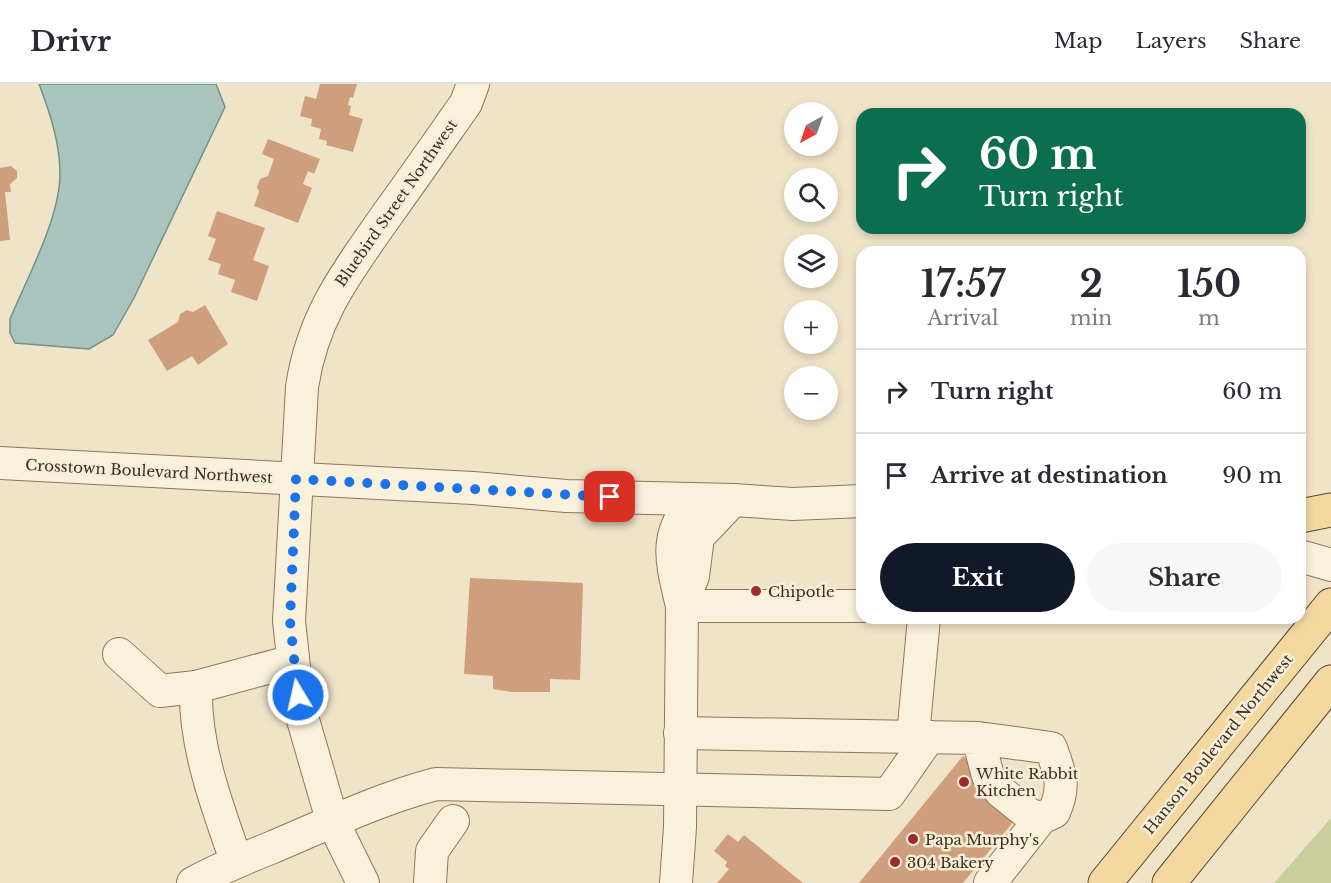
<!DOCTYPE html>
<meta charset="utf-8">
<style>
:root{--surface:#fff;--page:#f7f7f7;--text:#2b2b33;--muted:#7c7c81;--line:#e1e1e2;--accent:#111827}
body{margin:0;font-family:"Libre Baskerville",serif;background:var(--page);color:var(--text);height:100vh;display:flex;flex-direction:column;font-size:22px;white-space:nowrap}
*{box-sizing:border-box;margin:0}
p{font-size:20px;color:var(--muted)}
.icon{flex:none;width:33px;height:33px;fill:none;stroke:currentColor;stroke-width:2;stroke-linecap:round;stroke-linejoin:round}
.map{position:relative;flex:1;overflow:hidden}
.drawer{position:absolute;left:856px;top:162px;width:450px;height:378px;display:flex;flex-direction:column;background:var(--surface);border-radius:18px;box-shadow:0 3px 9px #0003}
.drawer>*{flex:none}
.guide{position:absolute;left:856px;top:24px;width:450px;height:126px;border-radius:18px;box-shadow:0 3px 9px #0003;background:#0b6e4f;color:#fff;overflow:hidden}
.needle{width:39px;rotate:220deg}
.tools{position:absolute;left:784px;top:18px;display:grid;gap:12px}
.tools a{display:grid;place-items:center;width:54px;height:54px;border-radius:50%;background:var(--surface);box-shadow:0 3px 9px #0003;font-size:30px}
.pin{position:absolute;display:grid;place-items:center;width:51px;height:51px;color:#fff;margin:-26px;border-radius:12px;box-shadow:0 3px 9px #0006}
.me{position:absolute;width:66px;margin:-33px;rotate:351deg;stroke-linejoin:round;filter:drop-shadow(0 0 4px #0008)}
.turn{display:flex;align-items:center;gap:21px;height:126px;padding:0 24px;font-size:27px}
.turn .icon{width:78px;height:78px;stroke-width:2.5}
.turn b{display:block;font-size:42px;line-height:51px}
.eta{display:flex;justify-content:space-evenly;align-items:center;height:102px;text-align:center}
.eta b{font-size:36px;font-weight:700;line-height:42px}
.action{display:flex;gap:12px;margin-top:auto;padding:12px 24px}
.action a{flex:1;height:69px;border-radius:36px;background:var(--accent);color:#fff;font-size:24px;font-weight:700;line-height:69px;text-align:center}
.action a+a{background:var(--page);color:var(--text)}
ul{padding:0;list-style:none}
li{display:flex;align-items:center;gap:18px;height:84px;padding:0 24px;border-top:2px solid var(--line)}
li div{flex:1}
li b{display:block;font-size:22px}
li em{font-style:normal}
header{display:flex;align-items:center;gap:36px;box-sizing:border-box;height:84px;padding:0 30px;background:var(--surface);border-bottom:2px solid var(--line)}
header strong{font-size:28px}
nav{display:flex;gap:33px;margin-inline-start:auto;font-size:21px}
.map>svg:first-child{display:block}
.green{fill:#c9cf9b}
.water{fill:#a9c4bc;stroke:#6f938a;stroke-width:1.5}
.building{fill:#cf9f7d}
.lines{fill:none;stroke-linecap:round;stroke-linejoin:round}
.minor-casing{stroke:#8d765c;stroke-width:34}
.major-casing{stroke:#5b4430;stroke-width:35}
.minor{stroke:#faf1dc;stroke-width:32}
.major{stroke:#f3d9a0;stroke-width:33}
.route{stroke:#1a73e8;stroke-width:10;stroke-dasharray:0 18}
.poi-dot{fill:#9e2a2b;stroke:#f7eed8;stroke-width:2}
.labels{text-anchor:middle;dominant-baseline:central;stroke-width:5;stroke-linejoin:round;paint-order:stroke}
.street-label{font-size:15px;fill:#3d2e20;stroke:#f7eed8}
.poi-label{font-size:15px;fill:#3d2e20;stroke:#f7eed8;text-anchor:start}
</style>
<header>
<strong>Drivr</strong>
<nav><a>Map</a><a>Layers</a><a>Share</a></nav>
</header>
<div class="map">
<svg width="1331" height="799" viewBox="0 0 1331 799">
<rect width="100%" height="100%" fill="#f0e4c8"/>
<path class="green" d="M1331,734V799H1274Z"/>
<path class="water" d="M39,0H216L225,23L134,214L113,251L89,265L15,259L10,249V235C27,194 60,134 60,90C60,59 50,29 39,0Z"/>
<g class="building">
<path d="M320,0H357L353,14L350,13L348,21L351,22L349,31L363,35L353,68L326,61L327,57L319,55L321,45L311,42L312,35L300,32L305,12L316,15Z"/>
<path d="M268,55L320,75L314,90L308,87L303,100L312,104L298,139L254,122L259,108L257,103L260,95L268,92L274,75L262,70Z"/>
<path d="M11,82L17,87V94L10,100L11,108H5L10,156L0,157V84Z"/>
<path d="M217,127L265,144L253,176L269,182L257,217L231,208L235,196L218,190L221,180L208,176L216,155L208,152Z"/>
<path d="M205,221L228,260L198,281L192,272L167,287L148,256L178,238L180,230L187,226L193,228Z"/>
<path d="M470,494L583,499L580,596L550,595V608H511L493,605V592L464,590Z"/>
<path d="M963,672L980,686L1018,732L963,799H859Z"/>
<path d="M728,750L738,758L744,751L803,799H717L729,785L725,782L727,778L714,767Z"/>
</g>
<g class="lines">
<g class="minor-casing">
<g id="minor">
<path d="M0,379L473,404L566,412L733,416L793,420L862,417"/>
<path d="M1300,472L1331,481"/>
<path d="M684,515L693,492L698,453L733,416"/>
<path d="M682,522H862"/>
<path d="M119,570L160,607L196,603L293,577"/>
<path d="M196,603C194,661 217,722 236,776"/>
<path d="M680,649L978,654L1051,664C1060,690 1066,701 1054,728L1041,734L1030,731L1001,708L988,692L978,654"/>
<path d="M913,652L924,534"/>
<path d="M193,799C219,785 245,774 273,763C327,740 379,715 436,700L889,710L929,653"/>
<path d="M363,799L332,736L301,629L295,592L289,537L302,303C313,230 348,187 389,128C415,92 440,56 466,19L473,0"/>
<path d="M430,799L432,767L453,737"/>
<path d="M676,799L680,743L682,522C672,480 661,446 698,416"/>
<path d="M990,799L1041,734"/>
</g>
</g>
<g class="major-casing">
<g id="major">
<path d="M1300,432L1331,426"/>
<path d="M1105,799L1331,521"/>
<path d="M1169,799L1331,598"/>
</g>
</g>
<use href="#minor" class="minor"/>
<use href="#major" class="major"/>
</g>
<g class="lines">
<path class="route" d="M298,611L290,537L296,395L610,413"/>
</g>
<g class="poi-dot">
<circle cx="756" cy="507" r="6"/>
<circle cx="964" cy="698" r="6"/>
<circle cx="913" cy="755" r="6"/>
<circle cx="895" cy="778" r="6"/>
</g>
<g class="labels">
<g class="street-label">
<text transform="translate(396 119) rotate(-55)">Bluebird Street Northwest</text>
<text transform="translate(149 387) rotate(3)">Crosstown Boulevard Northwest</text>
<text transform="translate(1218 660) rotate(-51)">Hanson Boulevard Northwest</text>
</g>
<g class="poi-label">
<text x="768" y="507">Chipotle</text>
<text x="976" y="689">White Rabbit<tspan x="976" dy="17">Kitchen</tspan></text>
<text x="925" y="755">Papa Murphy's</text>
<text x="907" y="778">304 Bakery</text>
</g>
</g>
</svg>
<div class="tools">
<a><svg class="needle" viewBox="-14 -14 28 28"><path d="M0-13l5 13h-10z" fill="#e53935"/><path d="M0 13l5-13h-10z" fill="#7c7c81"/></svg></a>
<a><svg class="icon" aria-label="search" viewBox="0 0 24 24"><circle cx="10" cy="10" r="6"/><path d="M15 15l6 6"/></svg></a>
<a><svg class="icon" aria-label="layers" viewBox="0 0 24 24"><path d="M12 4l9 5-9 5-9-5zM3 14l9 5 9-5"/></svg></a>
<a>+</a>
<a>−</a>
</div>
<div class="pin" style="left:610px;top:413px;background:#d93025"><svg class="icon" aria-label="arrive" viewBox="0 0 24 24"><path d="M6 21V4h12l-3 4 3 4H6"/></svg></div>
<svg class="me" style="left:298px;top:611px" viewBox="-20 -20 40 40"><circle r="17" fill="#1a73e8" stroke="#fff" stroke-width="3"/><path d="M0-11L8 9 0 5-8 9z" fill="#fff"/></svg>
<div class="guide">
<div class="turn"><svg class="icon" aria-label="right" viewBox="0 0 24 24"><path d="M7 20v-9h11M14 6l5 5-5 5"/></svg><div><b>60 m</b>Turn right</div></div>
</div>
<section class="drawer">
<div class="eta">
<div><b>17:57</b><p>Arrival</p></div>
<div><b>2</b><p>min</p></div>
<div><b>150</b><p>m</p></div>
</div>
<ul>
<li><svg class="icon" aria-label="right" viewBox="0 0 24 24"><path d="M7 20v-9h11M14 6l5 5-5 5"/></svg><div><b>Turn right</b></div><em>60 m</em></li>
<li><svg class="icon" aria-label="arrive" viewBox="0 0 24 24"><path d="M6 21V4h12l-3 4 3 4H6"/></svg><div><b>Arrive at destination</b></div><em>90 m</em></li>
</ul>
<div class="action"><a>Exit</a><a>Share</a></div>
</section>
</div>
